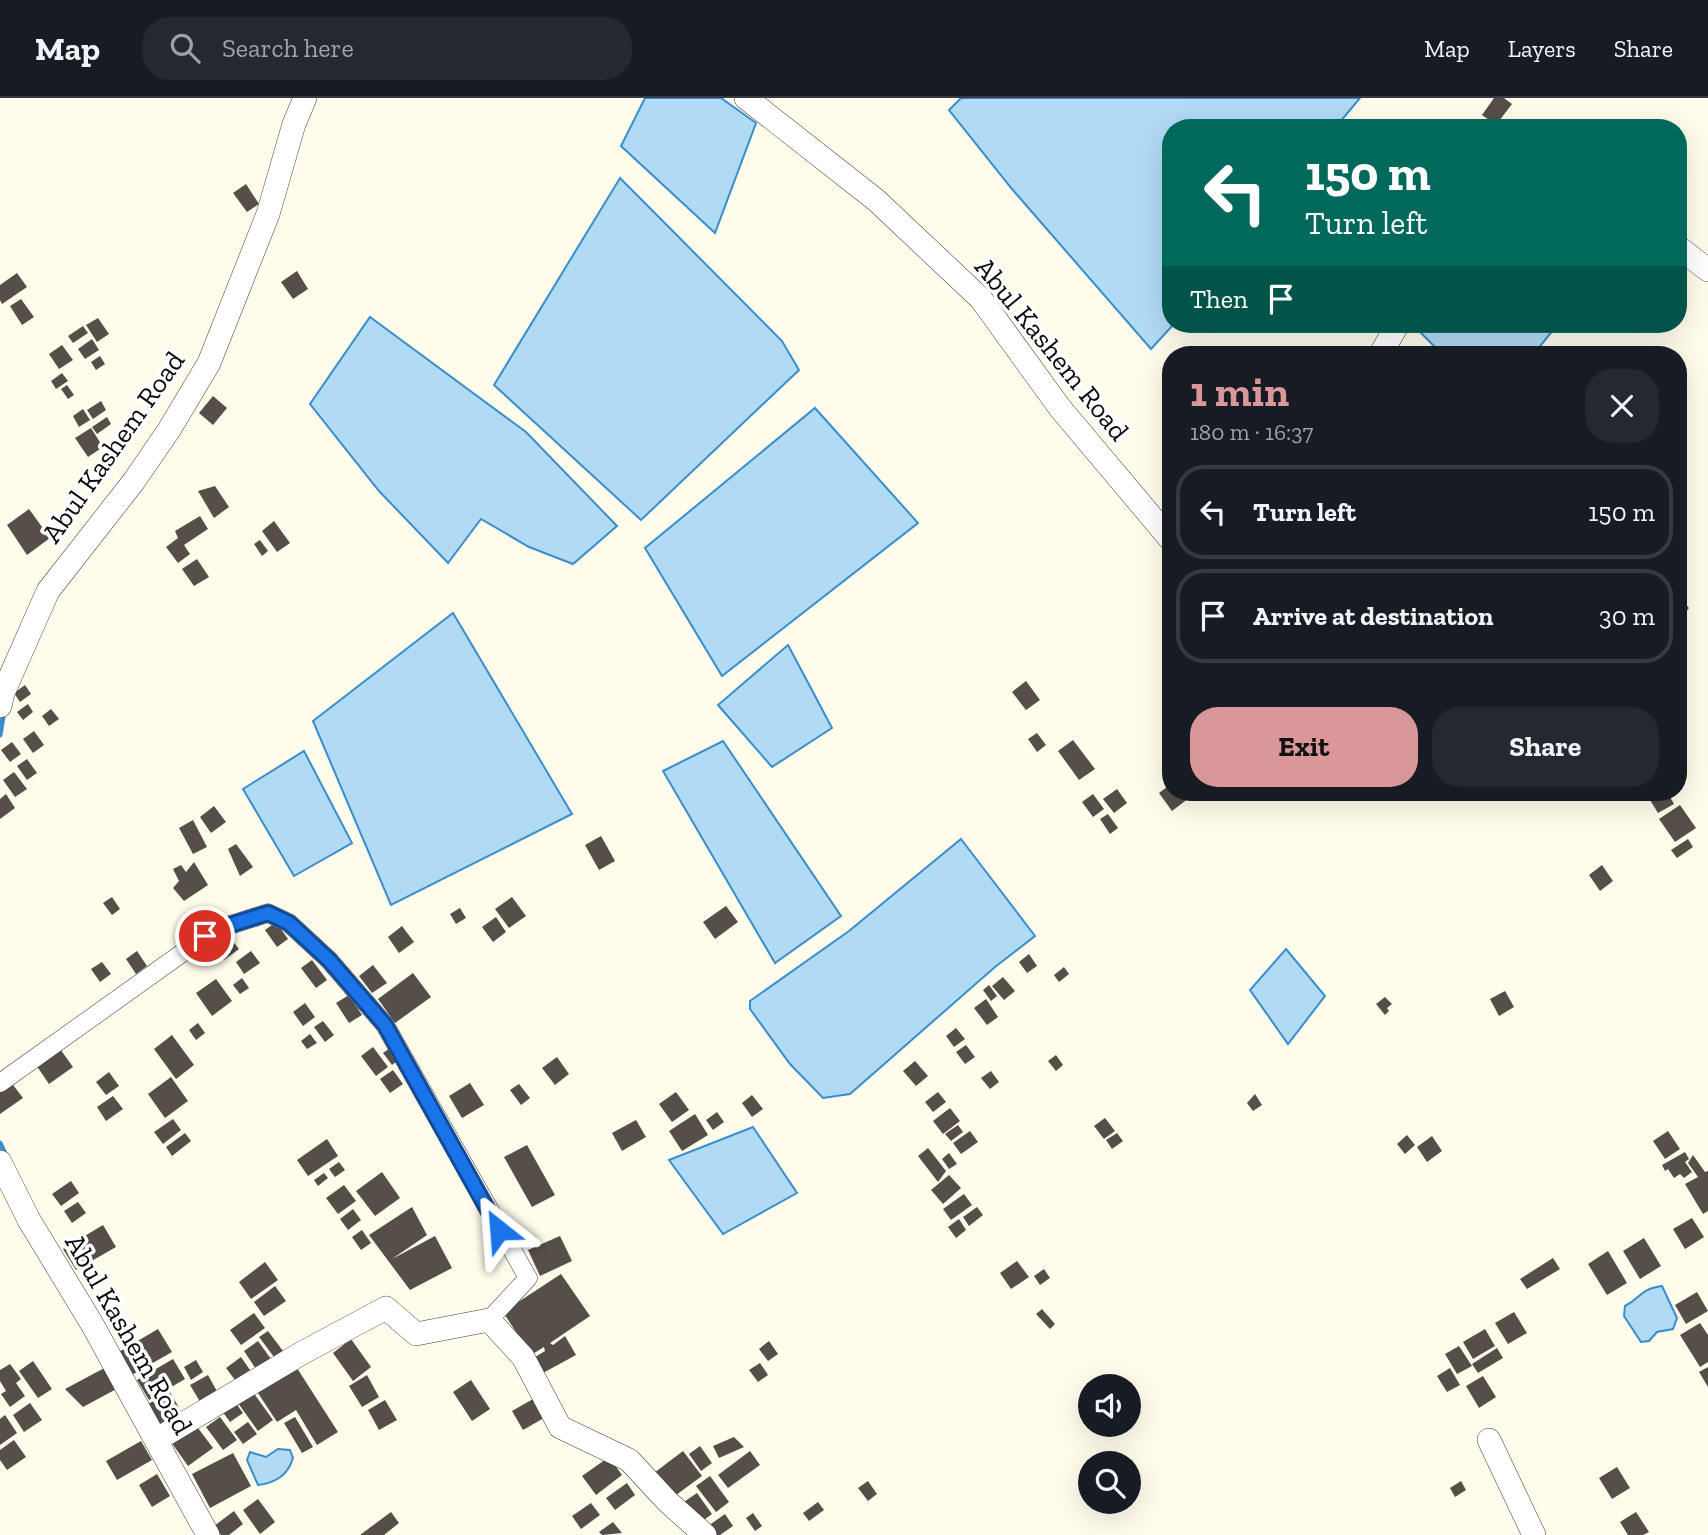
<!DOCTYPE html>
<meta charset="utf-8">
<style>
:root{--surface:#171b24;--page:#242831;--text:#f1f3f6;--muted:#9ea1a6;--line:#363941;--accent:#d9979a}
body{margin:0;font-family:"Zilla Slab",serif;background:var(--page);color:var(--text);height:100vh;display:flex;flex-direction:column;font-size:26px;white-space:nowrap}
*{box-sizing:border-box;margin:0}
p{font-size:23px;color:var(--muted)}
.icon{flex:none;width:38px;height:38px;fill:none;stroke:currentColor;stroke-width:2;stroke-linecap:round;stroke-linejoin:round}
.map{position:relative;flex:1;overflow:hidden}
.drawer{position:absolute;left:1162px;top:248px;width:525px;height:455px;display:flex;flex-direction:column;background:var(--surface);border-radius:28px;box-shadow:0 7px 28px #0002}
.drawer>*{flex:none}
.guide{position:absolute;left:1162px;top:21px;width:525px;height:214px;border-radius:28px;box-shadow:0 7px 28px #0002;background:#00695c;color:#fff;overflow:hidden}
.fabs{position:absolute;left:1078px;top:1276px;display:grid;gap:14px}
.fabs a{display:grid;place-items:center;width:63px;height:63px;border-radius:50%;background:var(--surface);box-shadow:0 7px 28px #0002;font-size:35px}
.pin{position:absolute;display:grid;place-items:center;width:60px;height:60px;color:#fff;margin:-30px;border:4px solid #fff;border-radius:50%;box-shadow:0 2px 7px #0007}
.me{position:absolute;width:77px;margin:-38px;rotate:332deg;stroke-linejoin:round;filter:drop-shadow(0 0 5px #0008)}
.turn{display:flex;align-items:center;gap:24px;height:147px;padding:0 28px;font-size:32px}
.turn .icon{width:91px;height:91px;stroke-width:2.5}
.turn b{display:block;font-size:49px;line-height:60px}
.then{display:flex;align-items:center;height:66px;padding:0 28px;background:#0003;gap:14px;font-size:26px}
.round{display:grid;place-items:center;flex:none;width:74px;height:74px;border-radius:28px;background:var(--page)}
.summary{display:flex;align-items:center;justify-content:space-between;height:119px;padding:0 28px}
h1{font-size:42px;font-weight:700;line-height:52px;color:var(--accent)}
.cta{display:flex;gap:14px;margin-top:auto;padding:14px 28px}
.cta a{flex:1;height:80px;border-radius:28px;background:var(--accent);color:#111;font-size:28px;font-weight:700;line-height:80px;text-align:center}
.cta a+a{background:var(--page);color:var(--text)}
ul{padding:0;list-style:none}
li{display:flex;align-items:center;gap:21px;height:94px;margin:0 14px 10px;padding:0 14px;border:4px solid var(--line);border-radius:28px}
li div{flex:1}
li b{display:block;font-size:26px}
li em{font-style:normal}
header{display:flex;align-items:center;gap:42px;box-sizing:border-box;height:98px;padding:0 35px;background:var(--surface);border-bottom:2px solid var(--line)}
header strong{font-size:33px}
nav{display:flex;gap:38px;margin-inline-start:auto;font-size:24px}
.search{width:490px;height:63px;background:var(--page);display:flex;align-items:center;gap:18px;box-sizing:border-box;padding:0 24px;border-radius:28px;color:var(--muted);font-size:26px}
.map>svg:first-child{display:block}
.water{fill:#b1daf5;stroke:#398dcc;stroke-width:2}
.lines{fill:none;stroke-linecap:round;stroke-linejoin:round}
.stream{stroke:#398dcc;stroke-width:5}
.building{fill:#554e49}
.minor-casing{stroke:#3f3f3f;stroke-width:19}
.tertiary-casing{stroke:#3f3f3f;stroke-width:24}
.minor{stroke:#fff;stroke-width:18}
.tertiary{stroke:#fff;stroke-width:23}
.route-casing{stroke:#114b97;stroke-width:18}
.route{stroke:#1a73e8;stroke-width:12}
.labels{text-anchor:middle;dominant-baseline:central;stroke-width:7;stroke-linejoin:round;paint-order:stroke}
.street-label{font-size:28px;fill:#0c0c0c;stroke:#fff}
</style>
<header>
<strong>Map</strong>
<div class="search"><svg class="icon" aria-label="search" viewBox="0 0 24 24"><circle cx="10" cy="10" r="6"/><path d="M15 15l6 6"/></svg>Search here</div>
<nav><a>Map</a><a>Layers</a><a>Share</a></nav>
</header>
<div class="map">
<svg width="1708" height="1437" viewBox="0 0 1708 1437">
<rect width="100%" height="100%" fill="#fffcec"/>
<g class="water">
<path d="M645,0H721L756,25L715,135L621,48Z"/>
<path d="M961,0H1360L1335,30H1171V226H1174L1151,251L1012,91L949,12Z"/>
<path d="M620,80L782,243L799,272L641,422L494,287Z"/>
<path d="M370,219L526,334L617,428L573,466L529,449L481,421L448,465L379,393L310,306Z"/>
<path d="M1412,226H1558L1533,257H1443Z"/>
<path d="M815,310L918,425L722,578L645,450Z"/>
<path d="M453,515L572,716L391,807L313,623Z"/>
<path d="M788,547L832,630L772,669L718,607Z"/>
<path d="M723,643L841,818L775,865L663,673Z"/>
<path d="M304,653L352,745L294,778L243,691Z"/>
<path d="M961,741L1035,838L995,869L850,996L823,1000L790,966L750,911V903L849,833Z"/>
<path d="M1286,851L1325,898L1288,946L1250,892Z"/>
<path d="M753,1029L797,1095L723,1136L669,1062Z"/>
<path d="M1662,1188L1677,1220L1673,1231L1657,1234L1649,1243L1641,1244L1624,1218L1625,1208C1642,1199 1640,1191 1662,1188Z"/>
<path d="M278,1351L290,1352L293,1360C288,1378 275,1385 258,1387L247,1362L250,1354L266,1359Z"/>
</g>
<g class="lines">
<g class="stream">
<path d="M0,637L4,612"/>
<path d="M0,1045L6,1058"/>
</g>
</g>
<g class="building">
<path d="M1494,0H1504L1512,6L1496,27L1482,17Z"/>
<path d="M246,86L259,106L247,114L233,95Z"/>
<path d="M297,173L308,191L293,201L281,184Z"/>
<path d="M17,175L27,189L2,206L0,202V187Z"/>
<path d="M21,201L34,219L22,227L10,208Z"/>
<path d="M98,220L109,236L97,244L86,227Z"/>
<path d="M83,228L88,235L73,245L68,238Z"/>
<path d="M92,241L99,252L85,261L78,251Z"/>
<path d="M62,247L73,262L59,271L49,256Z"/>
<path d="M100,258L105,266L96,272L91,264Z"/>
<path d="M62,275L68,283L56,291L51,283Z"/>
<path d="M67,287L74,297L68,301L61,291Z"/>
<path d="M213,298L227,310L213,327L199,315Z"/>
<path d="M101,303L106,312L93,321L87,312Z"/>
<path d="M83,311L90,322L79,329L73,318Z"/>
<path d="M107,319L111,326L97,336L92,329Z"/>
<path d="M91,330L103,349L88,359L75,340Z"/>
<path d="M215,388L229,409L214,420L198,393Z"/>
<path d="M29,411L50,440L27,457L7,427Z"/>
<path d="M200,418L208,431L184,447L190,456L178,465L166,449L178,440L175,433Z"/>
<path d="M274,423L290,445L277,454L262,433Z"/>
<path d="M260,442L268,453L262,458L254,446Z"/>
<path d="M197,461L209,479L194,488L182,471Z"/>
<path d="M1678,499L1689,510L1680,520L1678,518Z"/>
<path d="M1026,583L1040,602L1026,612L1012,594Z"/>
<path d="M25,587L31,596L20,604L14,595Z"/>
<path d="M28,606L33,614L23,622L17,614Z"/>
<path d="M51,611L59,621L49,628L42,618Z"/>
<path d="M34,633L44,647L33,655L23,641Z"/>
<path d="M1037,635L1046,647L1037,654L1028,641Z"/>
<path d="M1073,642L1095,671L1079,682L1058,653Z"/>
<path d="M12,644L21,656L10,664L1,652Z"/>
<path d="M27,661L37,675L27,682L17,668Z"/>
<path d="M14,674L27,691L15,699L3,682Z"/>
<path d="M1171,686V695H1185L1189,700L1172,713L1159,695Z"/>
<path d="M1117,691L1127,705L1114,715L1103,701Z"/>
<path d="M1662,695H1668L1674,706L1658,715L1650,702Z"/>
<path d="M6,696L15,710L0,721V701Z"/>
<path d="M1093,696L1104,711L1093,719L1082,704Z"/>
<path d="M1680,707L1696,730L1675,744L1659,721Z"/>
<path d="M214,708L226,724L211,735L200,719Z"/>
<path d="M1108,716L1118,730L1110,736L1100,721Z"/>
<path d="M193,722L207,749L193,756L179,730Z"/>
<path d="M601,738L615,763L599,772L585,747Z"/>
<path d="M1688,741L1693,749L1677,760L1671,752Z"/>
<path d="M236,746L253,769L240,778L228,751Z"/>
<path d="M194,764L208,787L184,803L173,790L179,783L173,771L181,767L186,774Z"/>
<path d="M1602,767L1613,783L1600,793L1589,777Z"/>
<path d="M112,799L120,811L112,817L103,805Z"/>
<path d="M512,799L526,818L509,830L495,811Z"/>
<path d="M726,808L738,824L715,841L703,824Z"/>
<path d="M460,810L466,820L456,826L450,816Z"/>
<path d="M496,819L506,834L493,844L482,829Z"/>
<path d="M276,824L288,841L277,849L265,832Z"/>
<path d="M402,828L414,844L399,855L388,839Z"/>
<path d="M228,837L239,851L224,862L213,848Z"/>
<path d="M137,853L147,868L136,876L126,861Z"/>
<path d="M251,853L260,865L244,876L236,864Z"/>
<path d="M1029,856L1037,868L1027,875L1019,864Z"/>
<path d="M312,862L327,882L316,890L301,870Z"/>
<path d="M102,864L111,876L100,884L91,871Z"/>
<path d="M373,867L387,885L372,895L359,878Z"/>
<path d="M1064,869L1069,876L1059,884L1054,877Z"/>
<path d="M413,875L431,899L395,925L378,901Z"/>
<path d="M1003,879L1015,893L1004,902L992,888Z"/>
<path d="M242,880L249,890L240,896L233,887Z"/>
<path d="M216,881L232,903L212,918L196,895Z"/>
<path d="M989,887L997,898L991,903L983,892Z"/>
<path d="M1505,893L1514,909L1499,918L1490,901Z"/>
<path d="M349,897L362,917L349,925L336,905Z"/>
<path d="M1385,899L1392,906L1387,910L1389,913L1385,917L1376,906Z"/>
<path d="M986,901L998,919L987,927L974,910Z"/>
<path d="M305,905L315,919L303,928L293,914Z"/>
<path d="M323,923L334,937L325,944L314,929Z"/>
<path d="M198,925L205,935L196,942L189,932Z"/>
<path d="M956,930L965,941L954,949L946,938Z"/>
<path d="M310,936L317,945L307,951L301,943Z"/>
<path d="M172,937L194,967L176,981L154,951Z"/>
<path d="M966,947L975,959L965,966L956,954Z"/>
<path d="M58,948L73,969L49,986L34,964Z"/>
<path d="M393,948L401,960L392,967L383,955Z"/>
<path d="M373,949L388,969L376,978L361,958Z"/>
<path d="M1056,957L1063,967L1056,973L1048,963Z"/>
<path d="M557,959L569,976L555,987L542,970Z"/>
<path d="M915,963L928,978L916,988L903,973Z"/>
<path d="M393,972L403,986L390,995L380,981Z"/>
<path d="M991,973L999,984L990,991L981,980Z"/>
<path d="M109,974L119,988L106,997L96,984Z"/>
<path d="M171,979L188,1003L165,1020L148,996Z"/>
<path d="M10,983L23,1000L0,1016V991Z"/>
<path d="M470,985L484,1007L462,1020L449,998Z"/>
<path d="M519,986L530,1000L521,1007L510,992Z"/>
<path d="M676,994L689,1012L672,1024L659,1006Z"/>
<path d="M938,994L946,1004L933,1014L925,1004Z"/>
<path d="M1255,996L1262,1007L1253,1013L1247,1005Z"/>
<path d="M752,997L763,1011L752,1019L742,1005Z"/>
<path d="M113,998L123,1011L106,1023L97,1009Z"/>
<path d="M950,1010L960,1023L943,1036L933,1023Z"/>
<path d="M717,1014L724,1024L713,1032L706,1022Z"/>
<path d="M695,1016L708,1037L682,1053L669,1033Z"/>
<path d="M1105,1020L1115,1033L1104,1041L1094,1028Z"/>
<path d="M173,1021L181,1032L163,1046L154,1034Z"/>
<path d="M636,1022L646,1039L622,1053L612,1035Z"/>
<path d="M958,1027L963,1034L951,1043L945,1036Z"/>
<path d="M970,1033L978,1044L961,1056L953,1045Z"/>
<path d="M1668,1033L1680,1051L1665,1061L1653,1043Z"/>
<path d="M185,1035L191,1043L172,1058L166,1049Z"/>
<path d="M1117,1035L1123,1043L1112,1051L1106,1042Z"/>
<path d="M1407,1037L1415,1047L1405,1056L1397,1046Z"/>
<path d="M1432,1038L1442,1053L1427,1064L1417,1049Z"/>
<path d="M327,1041L338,1058L308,1078L297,1062Z"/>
<path d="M527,1047L555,1097L532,1109L504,1059Z"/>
<path d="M928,1050L946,1073L938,1084L918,1058Z"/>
<path d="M1685,1054L1689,1061L1685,1064L1692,1074L1684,1080L1680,1076L1674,1080L1668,1071L1665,1073L1662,1067Z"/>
<path d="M949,1055L957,1066L949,1071L942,1061Z"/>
<path d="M1693,1057L1705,1074L1708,1073V1113L1703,1116L1685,1086L1698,1079L1688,1065Z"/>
<path d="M339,1064L345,1072L335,1079L329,1071Z"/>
<path d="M382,1074L400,1100L375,1118L356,1093Z"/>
<path d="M324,1075L328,1080L318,1088L314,1082Z"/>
<path d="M949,1077L961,1090L943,1106L931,1092Z"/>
<path d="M71,1083L79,1095L61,1108L52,1096Z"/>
<path d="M344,1087L356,1103L338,1116L326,1100Z"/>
<path d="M964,1096L972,1107L951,1122L943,1111Z"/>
<path d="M78,1104L86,1115L72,1125L64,1113Z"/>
<path d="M412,1109L427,1137L392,1161L435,1138L452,1170L410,1192L369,1137Z"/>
<path d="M977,1109L983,1117L969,1128L963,1119Z"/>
<path d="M353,1111L361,1122L348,1132L340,1121Z"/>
<path d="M1692,1120L1704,1139L1685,1151L1673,1131Z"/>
<path d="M959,1121L966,1132L956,1140L948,1129Z"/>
<path d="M103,1127L116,1149L76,1172L63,1151Z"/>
<path d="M362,1132L371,1145L361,1152L352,1139Z"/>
<path d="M560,1138L572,1163L540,1178L528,1152Z"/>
<path d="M1644,1140L1661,1168L1640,1181L1623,1153Z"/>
<path d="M1608,1153L1627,1185L1607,1197L1588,1166Z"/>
<path d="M1553,1160L1560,1171L1527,1191L1520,1181Z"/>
<path d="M1017,1163L1029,1179L1011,1191L1000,1175Z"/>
<path d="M265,1164L278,1182L251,1201L239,1184Z"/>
<path d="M1044,1171L1050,1180L1040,1187L1034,1178Z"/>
<path d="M561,1176L590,1218L550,1245L553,1247L565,1238L576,1257L541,1276L535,1259L545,1253L544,1249L531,1257L503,1214Z"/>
<path d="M275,1188L286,1203L264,1218L254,1204Z"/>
<path d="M1697,1194L1708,1213L1686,1226L1675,1207Z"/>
<path d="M1042,1211L1055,1226L1050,1231L1036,1216Z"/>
<path d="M1514,1214L1527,1235L1508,1246L1495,1225Z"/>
<path d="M254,1215L265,1230L241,1247L230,1232Z"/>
<path d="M1700,1225L1708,1237V1264L1700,1269L1680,1237Z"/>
<path d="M158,1231L172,1254L130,1278L117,1255Z"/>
<path d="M1485,1231L1495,1248L1473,1261L1463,1244Z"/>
<path d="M268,1233L283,1253L274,1259L259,1239Z"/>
<path d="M351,1241L371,1269L353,1283L333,1255Z"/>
<path d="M258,1243L271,1261L256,1271L244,1253Z"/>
<path d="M769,1243L778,1256L768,1263L759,1251Z"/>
<path d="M1459,1248L1472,1268L1457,1276L1445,1256Z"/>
<path d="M1497,1250L1503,1260L1478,1275L1472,1266Z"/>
<path d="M241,1259L250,1272L235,1282L226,1270Z"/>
<path d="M173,1261L185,1281L149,1302L137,1282Z"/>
<path d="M196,1262L203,1274L191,1282L184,1269Z"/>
<path d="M33,1263L52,1291L38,1300L19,1273Z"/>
<path d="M760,1265L768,1277L758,1284L749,1272Z"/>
<path d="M10,1266L21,1281L16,1285L25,1298L10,1309L1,1296L6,1293L0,1283V1272Z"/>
<path d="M110,1267L122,1288L83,1309L65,1291Z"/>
<path d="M295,1267L338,1334L317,1347L296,1312L277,1324L256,1292Z"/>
<path d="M1708,1269V1289L1699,1274Z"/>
<path d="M1450,1270L1460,1287L1447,1294L1437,1278Z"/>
<path d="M208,1277L219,1297L202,1307L190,1287Z"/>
<path d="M367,1277L379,1299L362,1309L349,1288Z"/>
<path d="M1483,1278L1496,1299L1479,1310L1466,1288Z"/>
<path d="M471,1282L490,1311L472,1323L453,1294Z"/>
<path d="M170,1294L181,1313L160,1326L148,1306Z"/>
<path d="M253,1294L273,1322L258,1333L238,1305Z"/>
<path d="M533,1301L544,1320L523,1332L512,1313Z"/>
<path d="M385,1302L397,1322L379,1332L368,1312Z"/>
<path d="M235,1304L243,1315L230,1324L222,1313Z"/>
<path d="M30,1305L42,1322L24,1334L13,1317Z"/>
<path d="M5,1317L17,1335L0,1347V1321Z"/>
<path d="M220,1319L237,1342L223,1352L206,1329Z"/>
<path d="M295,1319L313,1349L302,1355L284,1325Z"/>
<path d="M248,1324L257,1336L243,1346L234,1334Z"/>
<path d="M195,1326L213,1350L188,1368L171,1344Z"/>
<path d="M734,1339L744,1349L719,1360L713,1348Z"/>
<path d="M14,1342L26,1359L7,1372L0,1362V1352Z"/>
<path d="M141,1343L152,1362L117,1382L106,1363Z"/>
<path d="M700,1348L712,1365L701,1373L689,1356Z"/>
<path d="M683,1353L702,1378L672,1400L654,1375Z"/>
<path d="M750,1353L760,1367L728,1390L718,1377Z"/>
<path d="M233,1355L251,1388L210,1410L192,1376Z"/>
<path d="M609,1359L622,1377L596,1397L582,1378Z"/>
<path d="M1617,1369L1630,1390L1612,1401L1599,1380Z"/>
<path d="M157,1376L170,1398L152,1409L139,1387Z"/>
<path d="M710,1378L729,1404L716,1414L696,1388Z"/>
<path d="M868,1383L877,1396L868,1403L858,1390Z"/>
<path d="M1461,1383L1466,1392L1455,1399L1450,1390Z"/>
<path d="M627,1385L635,1397L615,1412L606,1400Z"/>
<path d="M697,1395L712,1416L697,1427L681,1406Z"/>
<path d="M258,1401L275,1424L260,1436L243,1412Z"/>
<path d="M818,1404L824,1412L809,1423L803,1415Z"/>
<path d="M591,1405L600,1417L581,1431L572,1418Z"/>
<path d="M234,1413L243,1426L229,1437H221L214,1428Z"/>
<path d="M391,1414L399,1425L384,1437H360Z"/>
<path d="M1636,1414L1649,1434L1643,1437H1628L1620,1424Z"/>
<path d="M753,1415L762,1428L755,1433L746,1420Z"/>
<path d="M725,1416L733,1428L720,1437H714L708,1428Z"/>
<path d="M613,1424L622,1435L602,1437L599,1434Z"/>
</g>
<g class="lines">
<g class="minor-casing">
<path id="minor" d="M0,985L206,838L227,828L268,815L289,825L329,862L385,927L528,1180L489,1222"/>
</g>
<g class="tertiary-casing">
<g id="tertiary">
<path d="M746,0L876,102L981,201L1060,310L1171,442"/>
<path d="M1678,149L1708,172"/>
<path d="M1380,257L1398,226"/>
<path d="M0,608L3,595L48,493L134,383L169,332L209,265L268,116L294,26L305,0"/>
<path d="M0,1064L29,1122L92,1226L208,1437"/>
<path d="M156,1342L302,1255L386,1210L416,1236L489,1222L523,1259L560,1329L629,1362L668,1404L705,1437"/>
<path d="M1489,1342L1534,1437"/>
</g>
</g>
<use href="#minor" class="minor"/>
<use href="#tertiary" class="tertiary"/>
</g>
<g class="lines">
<g class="route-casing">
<path id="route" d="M205,838L227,828L268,815L289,825L329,862L385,927L499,1132"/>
</g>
<use href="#route" class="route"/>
</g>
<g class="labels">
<g class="street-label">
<text transform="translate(1052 251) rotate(51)">Abul Kashem Road</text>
<text transform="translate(113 349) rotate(-55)">Abul Kashem Road</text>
<text transform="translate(129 1236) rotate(60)">Abul Kashem Road</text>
</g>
</g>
</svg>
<div class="fabs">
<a><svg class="icon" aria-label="sound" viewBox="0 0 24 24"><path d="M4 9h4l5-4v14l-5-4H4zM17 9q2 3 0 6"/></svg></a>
<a><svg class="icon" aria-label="search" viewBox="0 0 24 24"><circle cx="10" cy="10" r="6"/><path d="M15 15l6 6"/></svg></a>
</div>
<div class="pin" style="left:205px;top:838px;background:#d93025"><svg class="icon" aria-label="arrive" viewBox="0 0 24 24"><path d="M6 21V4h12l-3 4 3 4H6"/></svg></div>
<svg class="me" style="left:499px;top:1132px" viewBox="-20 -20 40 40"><path d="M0-17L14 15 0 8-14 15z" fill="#1a73e8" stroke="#fff" stroke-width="4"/></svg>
<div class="guide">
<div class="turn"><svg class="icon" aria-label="left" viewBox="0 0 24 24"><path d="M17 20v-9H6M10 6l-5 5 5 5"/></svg><div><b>150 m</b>Turn left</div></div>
<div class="then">Then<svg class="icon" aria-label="arrive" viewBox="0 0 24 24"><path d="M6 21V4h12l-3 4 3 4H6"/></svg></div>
</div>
<section class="drawer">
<div class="summary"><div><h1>1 min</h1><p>180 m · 16:37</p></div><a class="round"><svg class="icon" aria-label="close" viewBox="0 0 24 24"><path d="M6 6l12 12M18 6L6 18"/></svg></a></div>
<ul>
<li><svg class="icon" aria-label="left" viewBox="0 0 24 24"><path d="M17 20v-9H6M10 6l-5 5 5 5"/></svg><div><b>Turn left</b></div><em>150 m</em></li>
<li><svg class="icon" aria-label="arrive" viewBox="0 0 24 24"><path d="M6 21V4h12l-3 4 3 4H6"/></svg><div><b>Arrive at destination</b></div><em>30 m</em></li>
</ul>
<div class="cta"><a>Exit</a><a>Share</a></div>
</section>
</div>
